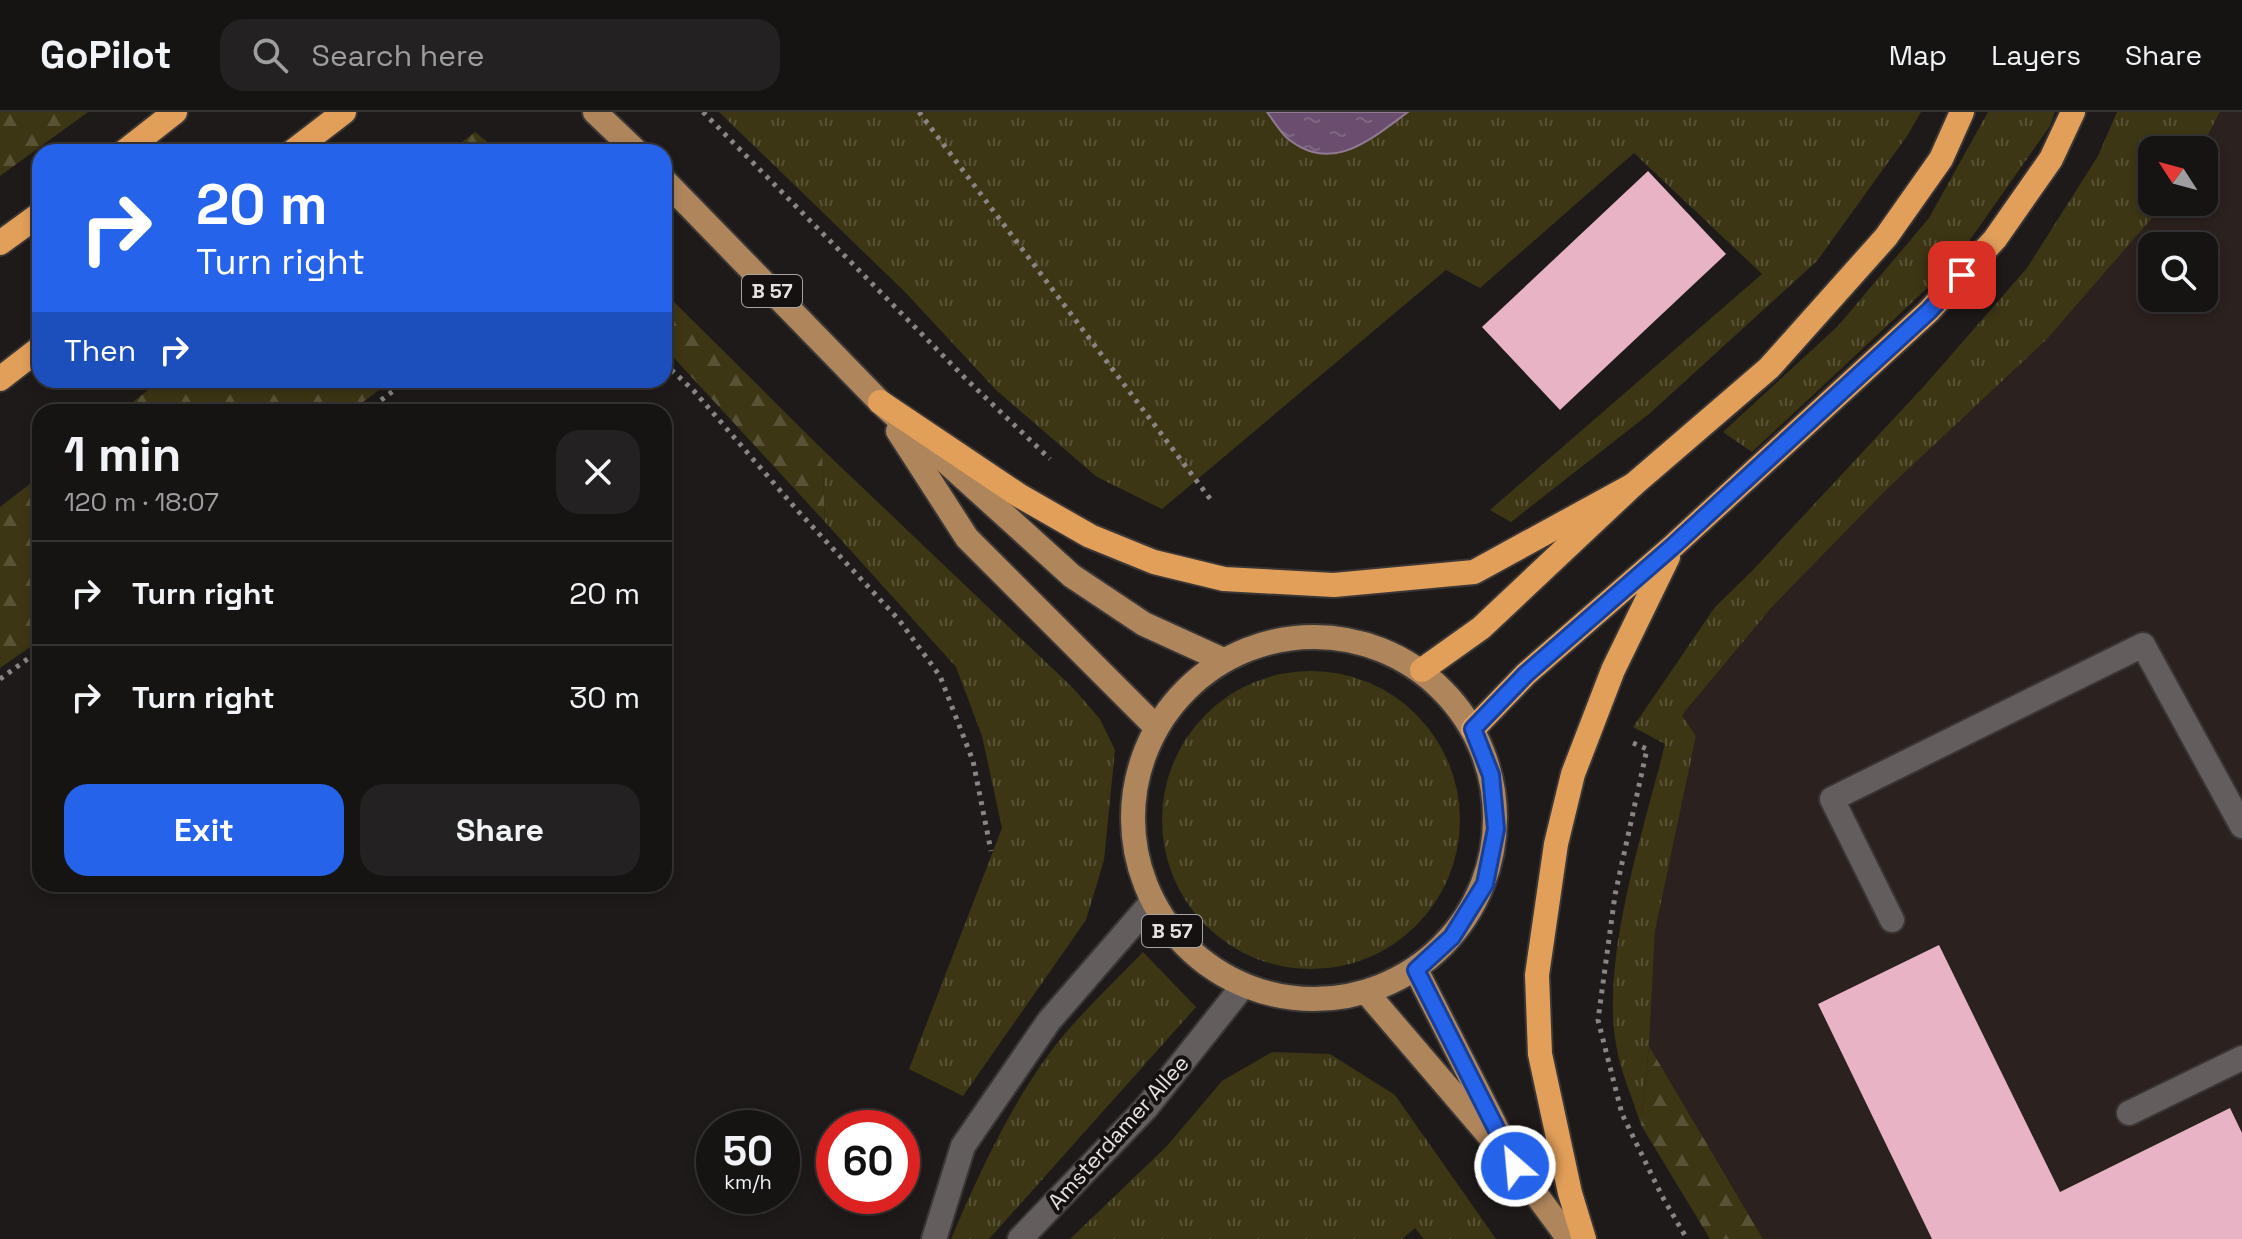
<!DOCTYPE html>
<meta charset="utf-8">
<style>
:root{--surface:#161413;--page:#232121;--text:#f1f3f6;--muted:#9e9ea0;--line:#353333;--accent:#2563eb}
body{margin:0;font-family:"Space Grotesk",sans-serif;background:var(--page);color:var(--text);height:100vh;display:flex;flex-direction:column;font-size:30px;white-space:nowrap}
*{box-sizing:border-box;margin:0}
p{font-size:26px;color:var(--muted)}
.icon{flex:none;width:44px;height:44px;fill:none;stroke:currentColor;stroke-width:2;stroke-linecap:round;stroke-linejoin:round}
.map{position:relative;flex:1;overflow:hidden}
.panel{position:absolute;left:32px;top:292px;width:640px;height:488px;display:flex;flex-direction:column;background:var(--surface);border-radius:24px;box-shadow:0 4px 12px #0003,0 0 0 2px var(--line)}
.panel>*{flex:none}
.banner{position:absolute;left:32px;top:32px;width:640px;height:244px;border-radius:24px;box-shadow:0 4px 12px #0003,0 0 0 2px var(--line);background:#2563eb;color:#fff;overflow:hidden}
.needle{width:52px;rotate:306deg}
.fabs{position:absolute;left:2138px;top:24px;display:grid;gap:16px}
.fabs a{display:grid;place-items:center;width:80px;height:80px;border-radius:16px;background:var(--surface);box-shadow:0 4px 12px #0003,0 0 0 2px var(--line);font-size:40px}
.speed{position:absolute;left:696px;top:998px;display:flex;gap:16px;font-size:40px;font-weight:700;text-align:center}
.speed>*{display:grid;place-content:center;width:104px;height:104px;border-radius:50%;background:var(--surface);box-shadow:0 4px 12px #0003,0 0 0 2px var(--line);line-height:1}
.speed small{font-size:20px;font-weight:400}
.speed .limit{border:12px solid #d22;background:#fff;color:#111}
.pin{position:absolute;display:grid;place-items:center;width:68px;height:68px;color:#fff;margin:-34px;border-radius:16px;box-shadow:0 4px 12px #0006}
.me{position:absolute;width:88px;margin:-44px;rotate:333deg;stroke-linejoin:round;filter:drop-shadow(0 0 6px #0008)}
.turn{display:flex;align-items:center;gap:28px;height:168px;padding:0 32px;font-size:36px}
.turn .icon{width:104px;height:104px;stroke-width:2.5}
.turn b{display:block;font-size:56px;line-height:68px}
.then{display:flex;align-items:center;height:76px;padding:0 32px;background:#0003;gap:16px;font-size:30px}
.round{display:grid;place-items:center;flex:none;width:84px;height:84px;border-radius:24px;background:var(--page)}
.summary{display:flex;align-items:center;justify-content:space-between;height:136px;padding:0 32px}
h1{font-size:48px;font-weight:800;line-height:60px}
.button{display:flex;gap:16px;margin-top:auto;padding:16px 32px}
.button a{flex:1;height:92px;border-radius:24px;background:var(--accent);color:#fff;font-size:32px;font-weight:800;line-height:92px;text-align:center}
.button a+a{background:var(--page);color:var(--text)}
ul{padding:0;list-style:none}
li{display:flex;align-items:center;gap:24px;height:104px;padding:0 32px;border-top:2px solid var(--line)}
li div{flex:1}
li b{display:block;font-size:30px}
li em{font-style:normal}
header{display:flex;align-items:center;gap:48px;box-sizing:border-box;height:112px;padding:0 40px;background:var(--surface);border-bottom:2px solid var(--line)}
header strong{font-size:38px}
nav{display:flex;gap:44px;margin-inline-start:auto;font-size:28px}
.search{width:560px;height:72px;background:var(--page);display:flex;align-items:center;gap:20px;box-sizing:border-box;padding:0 28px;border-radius:24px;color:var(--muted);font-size:30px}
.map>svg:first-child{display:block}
.built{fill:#2b211f;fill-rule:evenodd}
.grass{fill:url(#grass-tufts)}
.forest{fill:url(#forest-firs)}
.water{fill:url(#water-ripples);stroke:#907a91;stroke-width:2}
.building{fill:#e8b3c5}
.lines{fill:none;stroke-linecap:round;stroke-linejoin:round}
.lane-casing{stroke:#393635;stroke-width:28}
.street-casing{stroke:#393635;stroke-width:28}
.primary-casing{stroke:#393635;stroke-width:28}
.highway-casing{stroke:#393635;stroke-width:28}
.path{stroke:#888584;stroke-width:5;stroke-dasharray:4 6;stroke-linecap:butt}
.lane{stroke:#635e5d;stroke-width:24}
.street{stroke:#635e5d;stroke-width:24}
.primary{stroke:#af855b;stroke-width:24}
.highway{stroke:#e29f5a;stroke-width:24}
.route-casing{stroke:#184099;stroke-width:20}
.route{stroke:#2563eb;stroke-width:14}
.labels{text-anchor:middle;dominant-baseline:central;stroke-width:8;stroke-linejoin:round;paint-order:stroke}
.shield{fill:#151110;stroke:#a7a3a2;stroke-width:2}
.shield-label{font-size:20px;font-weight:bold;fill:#e5e2e1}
.street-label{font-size:22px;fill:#e5e2e1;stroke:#151110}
</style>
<header>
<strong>GoPilot</strong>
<div class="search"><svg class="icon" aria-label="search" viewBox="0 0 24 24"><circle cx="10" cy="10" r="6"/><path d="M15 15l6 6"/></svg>Search here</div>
<nav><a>Map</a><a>Layers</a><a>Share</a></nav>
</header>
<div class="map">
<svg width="2242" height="1127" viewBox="0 0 2242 1127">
<defs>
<pattern id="grass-tufts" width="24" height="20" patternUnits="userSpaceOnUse" patternTransform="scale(2)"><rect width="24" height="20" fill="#3c3615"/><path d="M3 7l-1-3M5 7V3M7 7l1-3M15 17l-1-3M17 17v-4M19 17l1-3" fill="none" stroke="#585337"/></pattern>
<pattern id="forest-firs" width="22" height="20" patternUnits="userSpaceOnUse" patternTransform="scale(2)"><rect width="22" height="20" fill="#3c3615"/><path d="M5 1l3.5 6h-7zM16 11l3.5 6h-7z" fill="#585337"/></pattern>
<pattern id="water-ripples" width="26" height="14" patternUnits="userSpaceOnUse" patternTransform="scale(2)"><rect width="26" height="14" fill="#6b4d6f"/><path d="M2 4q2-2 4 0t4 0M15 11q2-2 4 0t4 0" fill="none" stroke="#806683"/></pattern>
</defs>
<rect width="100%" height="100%" fill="#1e1a19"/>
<path class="built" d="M2220,0H2242V1127H1763L1649,934L1655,819L1696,624L1682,603L1772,495L1886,378L2047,227L2166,90H2204V38H2200ZM2152,134H2204V186H2152Z"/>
<g class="grass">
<path d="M719,0H1921L1907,24L1817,149L1649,302L1511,410L1490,398L1762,162L1634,41L1480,176L1446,158L1162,397L1097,365L996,278L906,181Z"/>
<path d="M1988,0H2055L2050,14L1953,152L1752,340L1723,320L1838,214L1929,106Z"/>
<path d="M2117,0H2220L2200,38H2152V90H2166L2047,227L1886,378L1772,495L1682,603L1696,624L1655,819L1649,934L1641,1013C1633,987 1620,959 1616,932C1601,844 1644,718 1665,632L1633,615L1715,495L1752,459L1925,273L2027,156L2098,44Z"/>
<path d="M822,337L1073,576L1100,607L1115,638L1104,748L1086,808L963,984L909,957L1002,716L982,624L956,555L825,410Z"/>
<circle cx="1311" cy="708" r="149"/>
<path d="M1143,840L1196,895L989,1127H951C981,1057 1017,978 1067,919C1091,892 1118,866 1143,840Z"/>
<path d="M1272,940L1330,942L1395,983L1496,1127H1424L1415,1116L1402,1127H1070L1167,1034L1222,969Z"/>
</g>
<g class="forest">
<path d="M0,0H88L0,64Z"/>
<path d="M475,20L500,40H449Z"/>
<path d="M664,180L822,337L825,410L664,235Z"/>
<path d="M161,268H392L350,300H120Z"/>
<path d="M40,364V528L0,556V395Z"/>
<path d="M1649,934L1763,1127H1710L1641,1013Z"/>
</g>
<path class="water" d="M1267,0H1408C1371,27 1331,64 1286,25C1279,18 1273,8 1267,0Z"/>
<g class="building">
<path d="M1648,59L1726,142L1560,298L1482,215Z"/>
<path d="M1939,833L2060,1080L2230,996L2242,1021V1127H1932L1818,892Z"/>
</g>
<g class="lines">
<g class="lane-casing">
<g id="lane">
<path d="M1892,808L1832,687L2143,533L2242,714"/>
<path d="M2129,1001L2242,946"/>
</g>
</g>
<g class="street-casing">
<g id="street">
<path d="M934,1127L963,1034L1049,909L1152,790"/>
<path d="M1020,1127L1146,996L1243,874"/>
</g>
</g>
<g class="primary-casing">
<g id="primary">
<path d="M595,0L637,40"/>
<path d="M664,68L880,290L1072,464L1144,512L1223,548"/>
<path d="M898,319L967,426L1156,615"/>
<circle cx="1314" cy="706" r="181"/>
<path d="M1416,858L1498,1019"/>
<path d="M1367,881L1515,1054L1569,1127"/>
</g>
</g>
<g class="highway-casing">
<g id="highway">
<path d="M124,40L175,0"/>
<path d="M292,40L344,0"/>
<path d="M0,131L40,102"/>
<path d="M0,267L40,236"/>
<path d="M880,290L1020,384L1090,424L1154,450L1224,467L1334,473L1474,460L1633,373"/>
<path d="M1422,558L1481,516L1633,373L1769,256L1886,125L1941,47L1962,0"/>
<path d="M1473,617L1526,562L1672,435L1929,199L1995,127L2051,47L2073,0"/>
<path d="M1584,1127L1570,1081L1540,942L1537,863L1556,732L1573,662L1613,558L1668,445"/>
</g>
</g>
<g class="path">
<path d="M703,0L967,268L1050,347"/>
<path d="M919,0L1211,388"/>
<path d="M664,251L694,279L797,398L899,508L940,564L973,649L991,739"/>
<path d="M365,300L408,268"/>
<path d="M0,567L40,538"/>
<path d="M1633,631L1647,637L1615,783L1598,908L1622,1002L1662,1084L1687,1127"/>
</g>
<use href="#lane" class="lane"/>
<use href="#street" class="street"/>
<use href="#primary" class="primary"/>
<use href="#highway" class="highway"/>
</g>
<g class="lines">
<g class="route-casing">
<path id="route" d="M1515,1054L1416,858L1452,825L1485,772L1496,717L1491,663L1473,617L1526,562L1672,435L1929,199L1962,163"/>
</g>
<use href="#route" class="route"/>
</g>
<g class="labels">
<g class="shield">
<rect x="742" y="163" width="60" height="32" rx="6"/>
<rect x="1142" y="803" width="60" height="32" rx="6"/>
</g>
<g class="shield-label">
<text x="772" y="179">B 57</text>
<text x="1172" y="819">B 57</text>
</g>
<g class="street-label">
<text transform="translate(1118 1020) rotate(-48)">Amsterdamer Allee</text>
</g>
</g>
</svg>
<div class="fabs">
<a><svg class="needle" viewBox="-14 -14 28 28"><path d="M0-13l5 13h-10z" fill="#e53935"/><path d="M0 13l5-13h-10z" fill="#9e9ea0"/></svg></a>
<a><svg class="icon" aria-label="search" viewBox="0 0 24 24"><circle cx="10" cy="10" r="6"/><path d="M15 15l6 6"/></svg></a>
</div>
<div class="speed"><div>50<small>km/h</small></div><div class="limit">60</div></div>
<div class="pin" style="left:1962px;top:163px;background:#d93025"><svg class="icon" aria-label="arrive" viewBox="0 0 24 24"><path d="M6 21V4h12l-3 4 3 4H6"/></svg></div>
<svg class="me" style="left:1515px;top:1054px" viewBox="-20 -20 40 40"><circle r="17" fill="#2563eb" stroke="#fff" stroke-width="3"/><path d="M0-11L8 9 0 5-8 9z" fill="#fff"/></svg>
<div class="banner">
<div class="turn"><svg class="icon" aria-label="right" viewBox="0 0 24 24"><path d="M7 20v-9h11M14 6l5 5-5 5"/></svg><div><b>20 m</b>Turn right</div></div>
<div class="then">Then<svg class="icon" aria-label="right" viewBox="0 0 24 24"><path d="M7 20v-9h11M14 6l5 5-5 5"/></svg></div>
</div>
<section class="panel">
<div class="summary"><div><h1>1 min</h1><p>120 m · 18:07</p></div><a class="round"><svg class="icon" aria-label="close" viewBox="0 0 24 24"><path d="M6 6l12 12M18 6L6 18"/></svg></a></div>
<ul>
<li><svg class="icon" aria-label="right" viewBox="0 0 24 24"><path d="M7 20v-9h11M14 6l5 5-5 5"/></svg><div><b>Turn right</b></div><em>20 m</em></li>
<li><svg class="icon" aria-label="right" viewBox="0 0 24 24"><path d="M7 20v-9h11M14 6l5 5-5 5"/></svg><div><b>Turn right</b></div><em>30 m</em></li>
</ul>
<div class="button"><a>Exit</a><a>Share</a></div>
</section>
</div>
